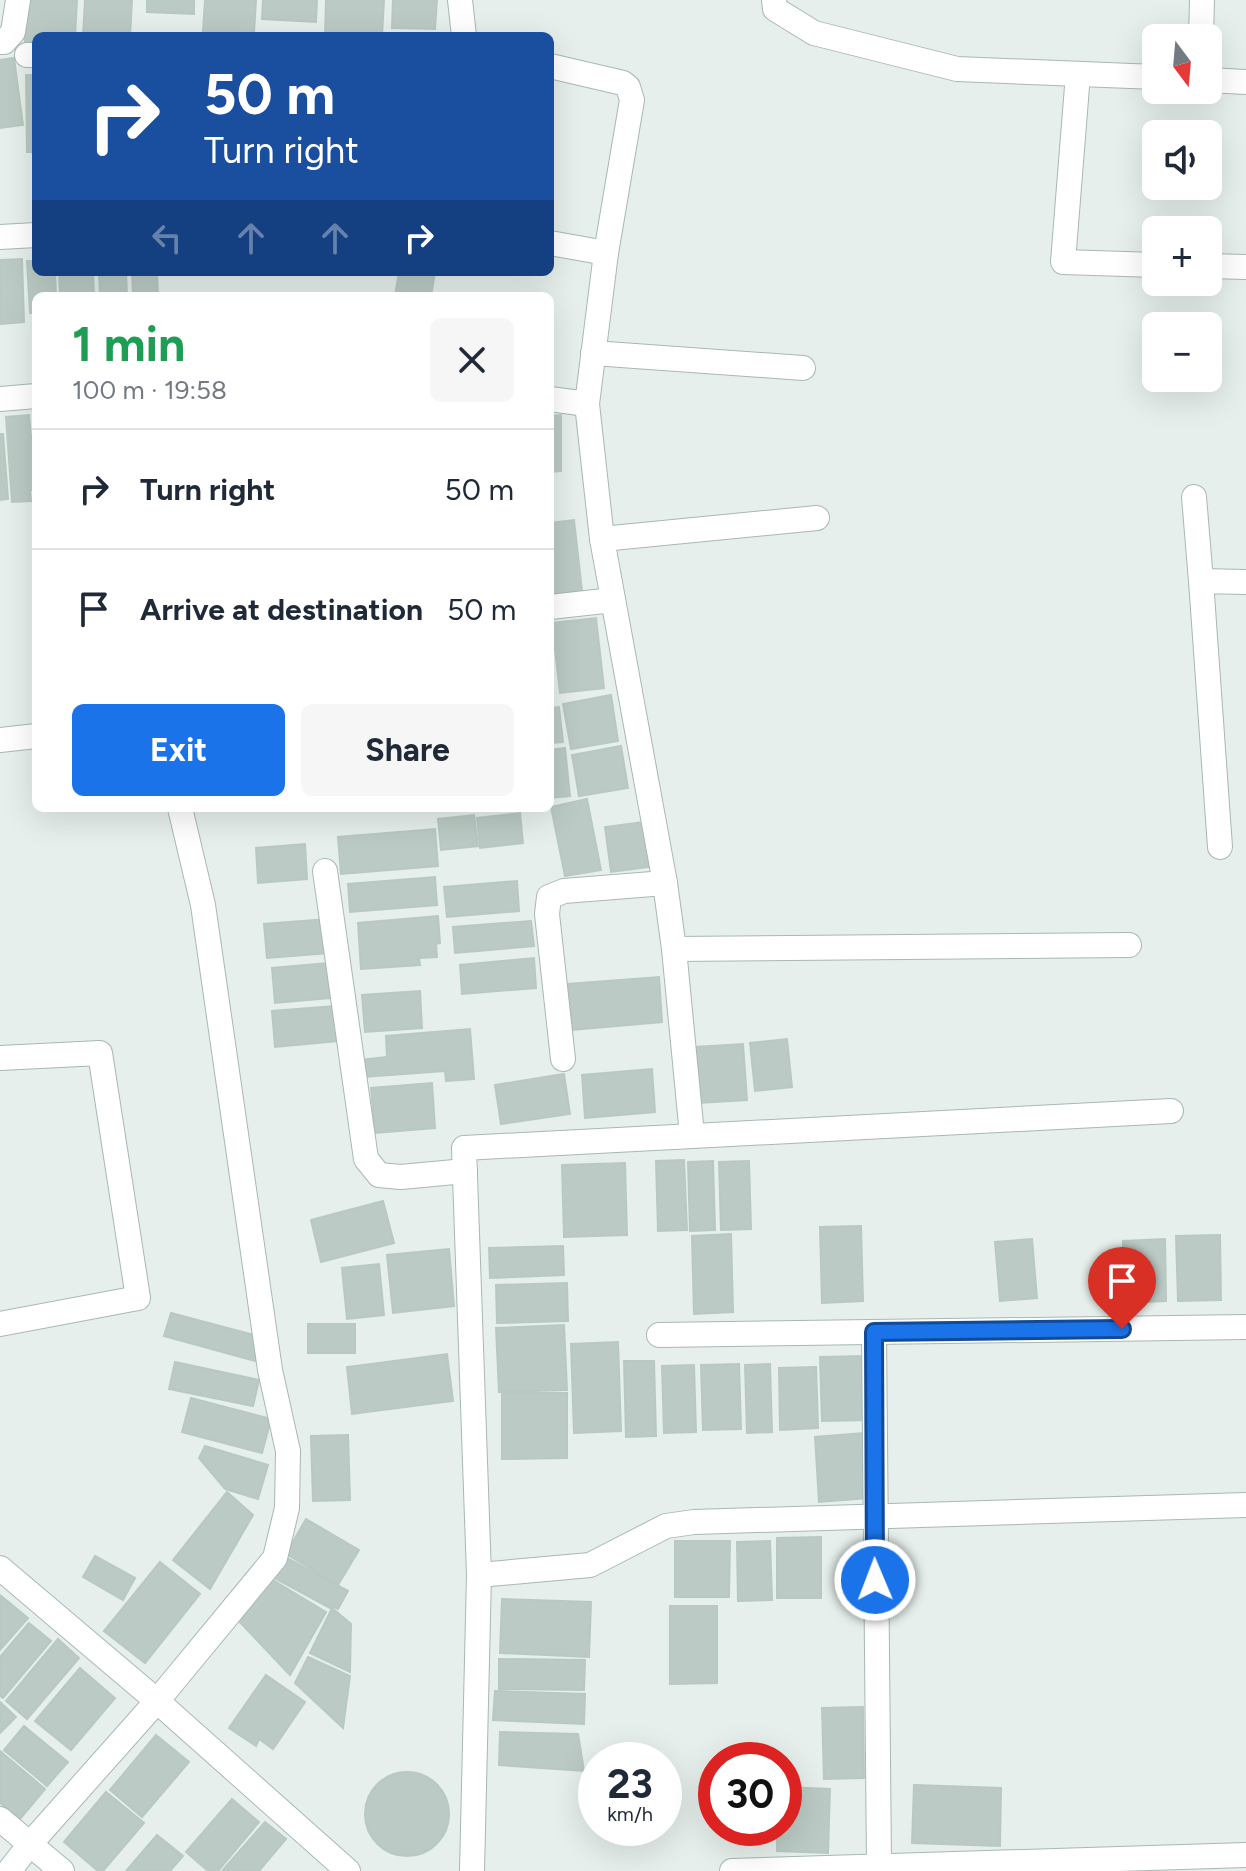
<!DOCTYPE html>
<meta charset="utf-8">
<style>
:root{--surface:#fff;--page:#f6f6f7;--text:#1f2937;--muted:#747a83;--line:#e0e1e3;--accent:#1a73e8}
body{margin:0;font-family:Figtree,sans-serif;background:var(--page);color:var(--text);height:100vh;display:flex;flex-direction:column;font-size:30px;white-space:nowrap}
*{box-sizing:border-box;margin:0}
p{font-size:26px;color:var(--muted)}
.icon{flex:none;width:44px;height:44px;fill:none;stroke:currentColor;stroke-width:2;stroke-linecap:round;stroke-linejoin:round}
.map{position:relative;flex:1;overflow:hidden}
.panel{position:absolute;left:32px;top:292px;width:522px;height:520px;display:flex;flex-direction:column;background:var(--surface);border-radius:12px;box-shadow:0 8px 32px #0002}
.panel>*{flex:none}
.top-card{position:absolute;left:32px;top:32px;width:522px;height:244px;border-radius:12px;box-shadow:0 8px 32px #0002;background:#1a4fa0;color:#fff;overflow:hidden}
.needle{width:52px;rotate:164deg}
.fabs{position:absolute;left:1142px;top:24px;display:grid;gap:16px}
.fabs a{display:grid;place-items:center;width:80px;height:80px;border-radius:12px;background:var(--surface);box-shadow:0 8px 32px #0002;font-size:40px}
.speed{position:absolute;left:578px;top:1742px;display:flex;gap:16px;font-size:40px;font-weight:700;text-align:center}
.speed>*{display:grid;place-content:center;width:104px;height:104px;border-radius:50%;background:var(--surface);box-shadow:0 8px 32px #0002;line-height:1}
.speed small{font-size:20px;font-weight:400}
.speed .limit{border:12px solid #d22;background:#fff;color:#111}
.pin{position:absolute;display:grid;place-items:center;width:68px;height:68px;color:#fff;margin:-82px -34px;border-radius:50% 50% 50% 0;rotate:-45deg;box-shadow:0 0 8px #0007}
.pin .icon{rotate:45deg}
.me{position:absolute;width:88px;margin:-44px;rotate:359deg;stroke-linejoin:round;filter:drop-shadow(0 0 6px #0008)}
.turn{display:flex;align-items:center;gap:28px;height:168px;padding:0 40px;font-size:36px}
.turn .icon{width:104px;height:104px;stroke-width:2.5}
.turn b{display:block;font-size:56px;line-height:68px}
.lanes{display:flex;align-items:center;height:76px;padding:0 40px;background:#0003;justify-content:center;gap:40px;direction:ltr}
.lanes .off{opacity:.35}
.round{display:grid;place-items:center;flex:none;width:84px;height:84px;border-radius:12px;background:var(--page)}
.head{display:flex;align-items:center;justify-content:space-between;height:136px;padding:0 40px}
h1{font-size:48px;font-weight:700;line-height:60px;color:#1e9e55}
.primary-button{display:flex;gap:16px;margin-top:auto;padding:16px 40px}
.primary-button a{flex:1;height:92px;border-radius:12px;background:var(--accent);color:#fff;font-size:32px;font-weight:700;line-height:92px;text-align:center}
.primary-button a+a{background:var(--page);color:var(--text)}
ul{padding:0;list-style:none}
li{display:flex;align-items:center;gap:24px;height:120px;padding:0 40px;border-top:2px solid var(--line)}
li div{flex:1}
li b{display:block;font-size:30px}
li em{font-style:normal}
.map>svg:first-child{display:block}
.building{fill:#bbcac4;stroke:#b8c9c2;stroke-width:2}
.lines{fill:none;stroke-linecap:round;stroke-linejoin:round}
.minor-casing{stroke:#a8b8b2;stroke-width:26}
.minor{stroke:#fff;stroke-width:24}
.route-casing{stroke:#114b97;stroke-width:20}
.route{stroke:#1a73e8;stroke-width:14}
</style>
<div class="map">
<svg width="1246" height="1871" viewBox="0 0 1246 1871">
<rect width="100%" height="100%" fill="#e6efeb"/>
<g class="building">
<path d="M27,0H77L75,36H36V43H25Z"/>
<path d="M85,0H132L130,36H83Z"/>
<path d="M147,0H194V14L147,12Z"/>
<path d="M205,0H256L254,33L203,31Z"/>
<path d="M263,0H317L316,22L262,19Z"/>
<path d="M326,0H384L382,36H325Z"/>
<path d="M393,0H437L435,29L392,28Z"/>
<path d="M14,58L23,125L0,128V60Z"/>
<path d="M26,75H36V152H27Z"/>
<path d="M22,259L24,322L0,324V260Z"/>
<path d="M27,261H36V272H55L56,296H36V313H30Z"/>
<path d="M59,272H93L94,296H60Z"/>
<path d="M99,272H126L127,296H100Z"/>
<path d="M132,272H157L158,296H133Z"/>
<path d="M399,272H435L431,296H395Z"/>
<path d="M29,415L31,437H36V490H30L31,501L12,502L6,417Z"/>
<path d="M561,415V471L550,472V416Z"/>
<path d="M0,434H3L8,499L0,500Z"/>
<path d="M574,520L582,591L550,595V523Z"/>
<path d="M596,618L604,688L560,693L552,623Z"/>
<path d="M611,695L618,741L571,749L563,704Z"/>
<path d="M559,707L563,742L550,743V708Z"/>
<path d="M621,746L628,788L579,796L572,755Z"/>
<path d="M565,748L570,796L550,798V750Z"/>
<path d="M587,799L601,870L565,876L551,807Z"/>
<path d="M520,813L523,843L480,848L477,818Z"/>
<path d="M474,815L478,846L441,850L438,819Z"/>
<path d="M643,822L649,867L611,872L605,827Z"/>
<path d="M435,829L438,866L341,874L338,837Z"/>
<path d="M305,844L307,879L258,883L256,848Z"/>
<path d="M435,877L437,905L350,912L348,884Z"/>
<path d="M517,881L519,911L447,917L444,887Z"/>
<path d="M438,916L440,943L436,944L437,957L419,958L420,965L361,969L358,923Z"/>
<path d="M327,919L329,953L267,958L264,924Z"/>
<path d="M531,921L534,946L455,953L453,927Z"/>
<path d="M534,958L536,988L462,994L460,965Z"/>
<path d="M328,963L330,998L275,1003L272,968Z"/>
<path d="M659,977L662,1022L572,1030L568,984Z"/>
<path d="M420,991L422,1028L365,1032L362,995Z"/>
<path d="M335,1006L338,1041L275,1047L272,1011Z"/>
<path d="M470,1029L474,1079L446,1081L445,1071L363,1077L361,1060L387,1057L386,1036Z"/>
<path d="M787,1039L792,1087L755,1091L750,1043Z"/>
<path d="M743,1044L747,1100L699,1103L695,1047Z"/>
<path d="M652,1069L655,1112L585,1118L582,1075Z"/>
<path d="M564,1074L570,1114L501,1124L495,1085Z"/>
<path d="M432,1083L435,1128L375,1133L371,1088Z"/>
<path d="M684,1160L687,1230L658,1231L656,1161Z"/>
<path d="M713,1161L715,1230L690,1231L688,1162Z"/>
<path d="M749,1161L751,1229L721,1230L719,1162Z"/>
<path d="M625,1163L627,1235L564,1237L562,1165Z"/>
<path d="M383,1201L394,1243L321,1262L311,1220Z"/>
<path d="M861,1226L863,1301L822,1303L820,1227Z"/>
<path d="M731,1234L733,1312L694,1314L692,1236Z"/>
<path d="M1220,1235L1221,1300L1178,1301L1176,1236Z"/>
<path d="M1032,1239L1037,1298L1000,1301L995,1242Z"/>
<path d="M1165,1239L1166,1301L1124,1303L1123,1241Z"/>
<path d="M563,1246L564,1275L490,1278L489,1248Z"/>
<path d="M449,1249L454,1306L393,1313L387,1255Z"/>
<path d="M379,1264L384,1315L347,1319L342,1268Z"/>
<path d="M567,1283L568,1321L497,1323L496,1285Z"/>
<path d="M171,1313L265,1338L259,1362L164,1336Z"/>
<rect x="308" y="1324" width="47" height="29"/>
<path d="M564,1325L567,1390L499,1392L496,1328Z"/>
<path d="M618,1342L621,1431L574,1433L571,1344Z"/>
<path d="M447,1354L453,1401L352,1414L347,1367Z"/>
<path d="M866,1356L868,1420L822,1421L820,1357Z"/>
<path d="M624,1361H654L656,1436L626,1437Z"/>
<path d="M175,1362L259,1380L253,1406L169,1389Z"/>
<path d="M739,1364L741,1429L703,1430L701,1365Z"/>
<path d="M770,1364L772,1432L747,1433L745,1365Z"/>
<path d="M694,1365L696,1432L664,1433L662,1366Z"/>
<path d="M816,1367L818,1428L780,1430L779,1368Z"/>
<path d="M502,1393H567V1458L502,1459Z"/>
<path d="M191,1398L271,1419L262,1453L182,1432Z"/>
<path d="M864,1433L868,1498L819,1502L815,1437Z"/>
<path d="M348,1435L350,1500L313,1501L311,1436Z"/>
<path d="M205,1446L268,1465L258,1499L225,1489L199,1458Z"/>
<path d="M227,1492L253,1515L210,1589L173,1560Z"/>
<path d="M306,1519L359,1550L338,1585L286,1554Z"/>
<path d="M821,1537V1598H777V1538Z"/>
<path d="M675,1541H730L729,1597H675Z"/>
<path d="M770,1541L772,1600L738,1601L737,1542Z"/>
<path d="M95,1556L135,1578L123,1600L83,1577Z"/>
<path d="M283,1556L348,1591L338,1609L332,1606L330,1608L271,1576Z"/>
<path d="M160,1562L200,1594L145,1663L104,1631Z"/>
<path d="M268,1577L326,1612L290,1675L235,1617Z"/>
<path d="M0,1595L28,1618L0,1650Z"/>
<path d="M502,1599L591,1602L589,1657L500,1653Z"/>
<path d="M670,1606H717V1683L670,1684Z"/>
<path d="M332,1608L351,1624L350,1672L310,1653Z"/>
<path d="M29,1623L51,1641L3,1698L0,1696V1657Z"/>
<path d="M58,1639L79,1658L27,1719L6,1701Z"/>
<path d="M308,1657L350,1676L343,1728L295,1683Z"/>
<path d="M499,1659L585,1660L584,1690L499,1689Z"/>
<path d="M80,1668L115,1698L71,1750L35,1721Z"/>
<path d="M266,1675L305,1702L273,1749L259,1739L256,1746L229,1728Z"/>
<path d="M495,1691L585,1694L584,1724L493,1720Z"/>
<path d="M0,1702L16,1717L0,1733Z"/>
<path d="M863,1707L864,1778L824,1779L822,1708Z"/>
<path d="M24,1726L68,1762L47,1786L4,1750Z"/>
<path d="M500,1732L578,1734L584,1771L499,1765Z"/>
<path d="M156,1735L189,1762L142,1817L110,1790Z"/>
<path d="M0,1751L45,1789L20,1819L0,1803Z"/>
<circle cx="407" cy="1814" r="42"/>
<path d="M914,1785L1001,1788L1000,1846L912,1843Z"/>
<path d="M784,1787L830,1789L828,1853L777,1851V1828H784Z"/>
<path d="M106,1792L144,1823L103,1871H98L64,1842Z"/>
<path d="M232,1799L259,1822L218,1871H208L186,1852Z"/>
<path d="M265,1822L286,1839L259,1871H222Z"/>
<path d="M157,1835L183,1856L170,1871H126Z"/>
</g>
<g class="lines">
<g class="minor-casing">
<g id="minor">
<path d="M460,0L464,36"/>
<path d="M774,0L775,9L814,33L957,69L1156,77"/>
<path d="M1201,38L1202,0"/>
<path d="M0,42H4L13,32L18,0"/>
<path d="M27,55H36"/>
<path d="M550,66L623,83L628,87L632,100L606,253L587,404L602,539L665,883L674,949L692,1135"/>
<path d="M1078,74L1063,262L1156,265"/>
<path d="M1208,80L1246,82"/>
<path d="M0,237L36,235"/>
<path d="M550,243L606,253"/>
<path d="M1208,266L1246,267"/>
<path d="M593,353L803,368"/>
<path d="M0,399L36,396"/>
<path d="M550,399L587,404"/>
<path d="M1194,497L1201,581"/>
<path d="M602,539L817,518"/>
<path d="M550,607L613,600"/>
<path d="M0,740L36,736"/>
<path d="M1220,847L1201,581L1246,582"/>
<path d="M325,871L366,1159L379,1175L401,1177L465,1171"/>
<path d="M674,949L1129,945"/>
<path d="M0,1058L100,1053L138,1298L0,1324"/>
<path d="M563,1059L547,914L549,897L564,891L665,883"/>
<path d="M874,1332L879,1866"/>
<path d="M659,1335L1246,1327"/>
<path d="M0,1568L157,1701L275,1558L287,1508L288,1451L270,1370L203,905L180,808"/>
<path d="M479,1575L590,1565L666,1526L694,1522L1246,1505"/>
<path d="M0,1819L62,1871"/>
<path d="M9,1871L30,1844L157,1701L348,1871"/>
<path d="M472,1871L479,1575L464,1148L1171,1111"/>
<path d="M732,1871L1246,1855"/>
</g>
</g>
<use href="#minor" class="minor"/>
</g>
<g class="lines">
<g class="route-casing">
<path id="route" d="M875,1580L874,1332L1122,1329"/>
</g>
<use href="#route" class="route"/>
</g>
</svg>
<div class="fabs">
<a><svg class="needle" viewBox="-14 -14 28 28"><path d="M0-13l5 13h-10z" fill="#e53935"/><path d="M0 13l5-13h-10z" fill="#747a83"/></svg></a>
<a><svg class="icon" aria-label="sound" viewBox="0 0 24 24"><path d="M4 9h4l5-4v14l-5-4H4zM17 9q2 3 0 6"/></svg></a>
<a>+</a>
<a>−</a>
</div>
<div class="speed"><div>23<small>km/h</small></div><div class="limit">30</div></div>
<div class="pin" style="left:1122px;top:1329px;background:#d93025"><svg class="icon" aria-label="arrive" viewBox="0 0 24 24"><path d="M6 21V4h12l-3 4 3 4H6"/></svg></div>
<svg class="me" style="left:875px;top:1580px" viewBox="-20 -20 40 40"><circle r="17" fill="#1a73e8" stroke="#fff" stroke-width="3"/><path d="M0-11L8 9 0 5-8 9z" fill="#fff"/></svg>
<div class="top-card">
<div class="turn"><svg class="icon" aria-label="right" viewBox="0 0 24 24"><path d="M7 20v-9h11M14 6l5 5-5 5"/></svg><div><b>50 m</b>Turn right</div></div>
<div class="lanes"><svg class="icon off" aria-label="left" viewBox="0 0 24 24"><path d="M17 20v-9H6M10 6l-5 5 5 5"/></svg><svg class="icon off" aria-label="ahead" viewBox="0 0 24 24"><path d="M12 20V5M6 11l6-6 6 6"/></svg><svg class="icon off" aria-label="ahead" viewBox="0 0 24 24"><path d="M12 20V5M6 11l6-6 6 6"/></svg><svg class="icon" aria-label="right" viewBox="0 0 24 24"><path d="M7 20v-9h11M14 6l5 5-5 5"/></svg></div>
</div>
<section class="panel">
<div class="head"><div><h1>1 min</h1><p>100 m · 19:58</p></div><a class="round"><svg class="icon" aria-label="close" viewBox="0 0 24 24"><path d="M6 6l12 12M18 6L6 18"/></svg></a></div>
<ul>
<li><svg class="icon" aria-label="right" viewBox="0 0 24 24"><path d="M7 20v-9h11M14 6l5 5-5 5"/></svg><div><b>Turn right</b></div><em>50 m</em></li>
<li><svg class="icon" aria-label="arrive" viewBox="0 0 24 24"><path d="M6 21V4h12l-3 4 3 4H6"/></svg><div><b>Arrive at destination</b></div><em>50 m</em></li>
</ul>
<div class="primary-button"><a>Exit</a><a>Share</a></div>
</section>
</div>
